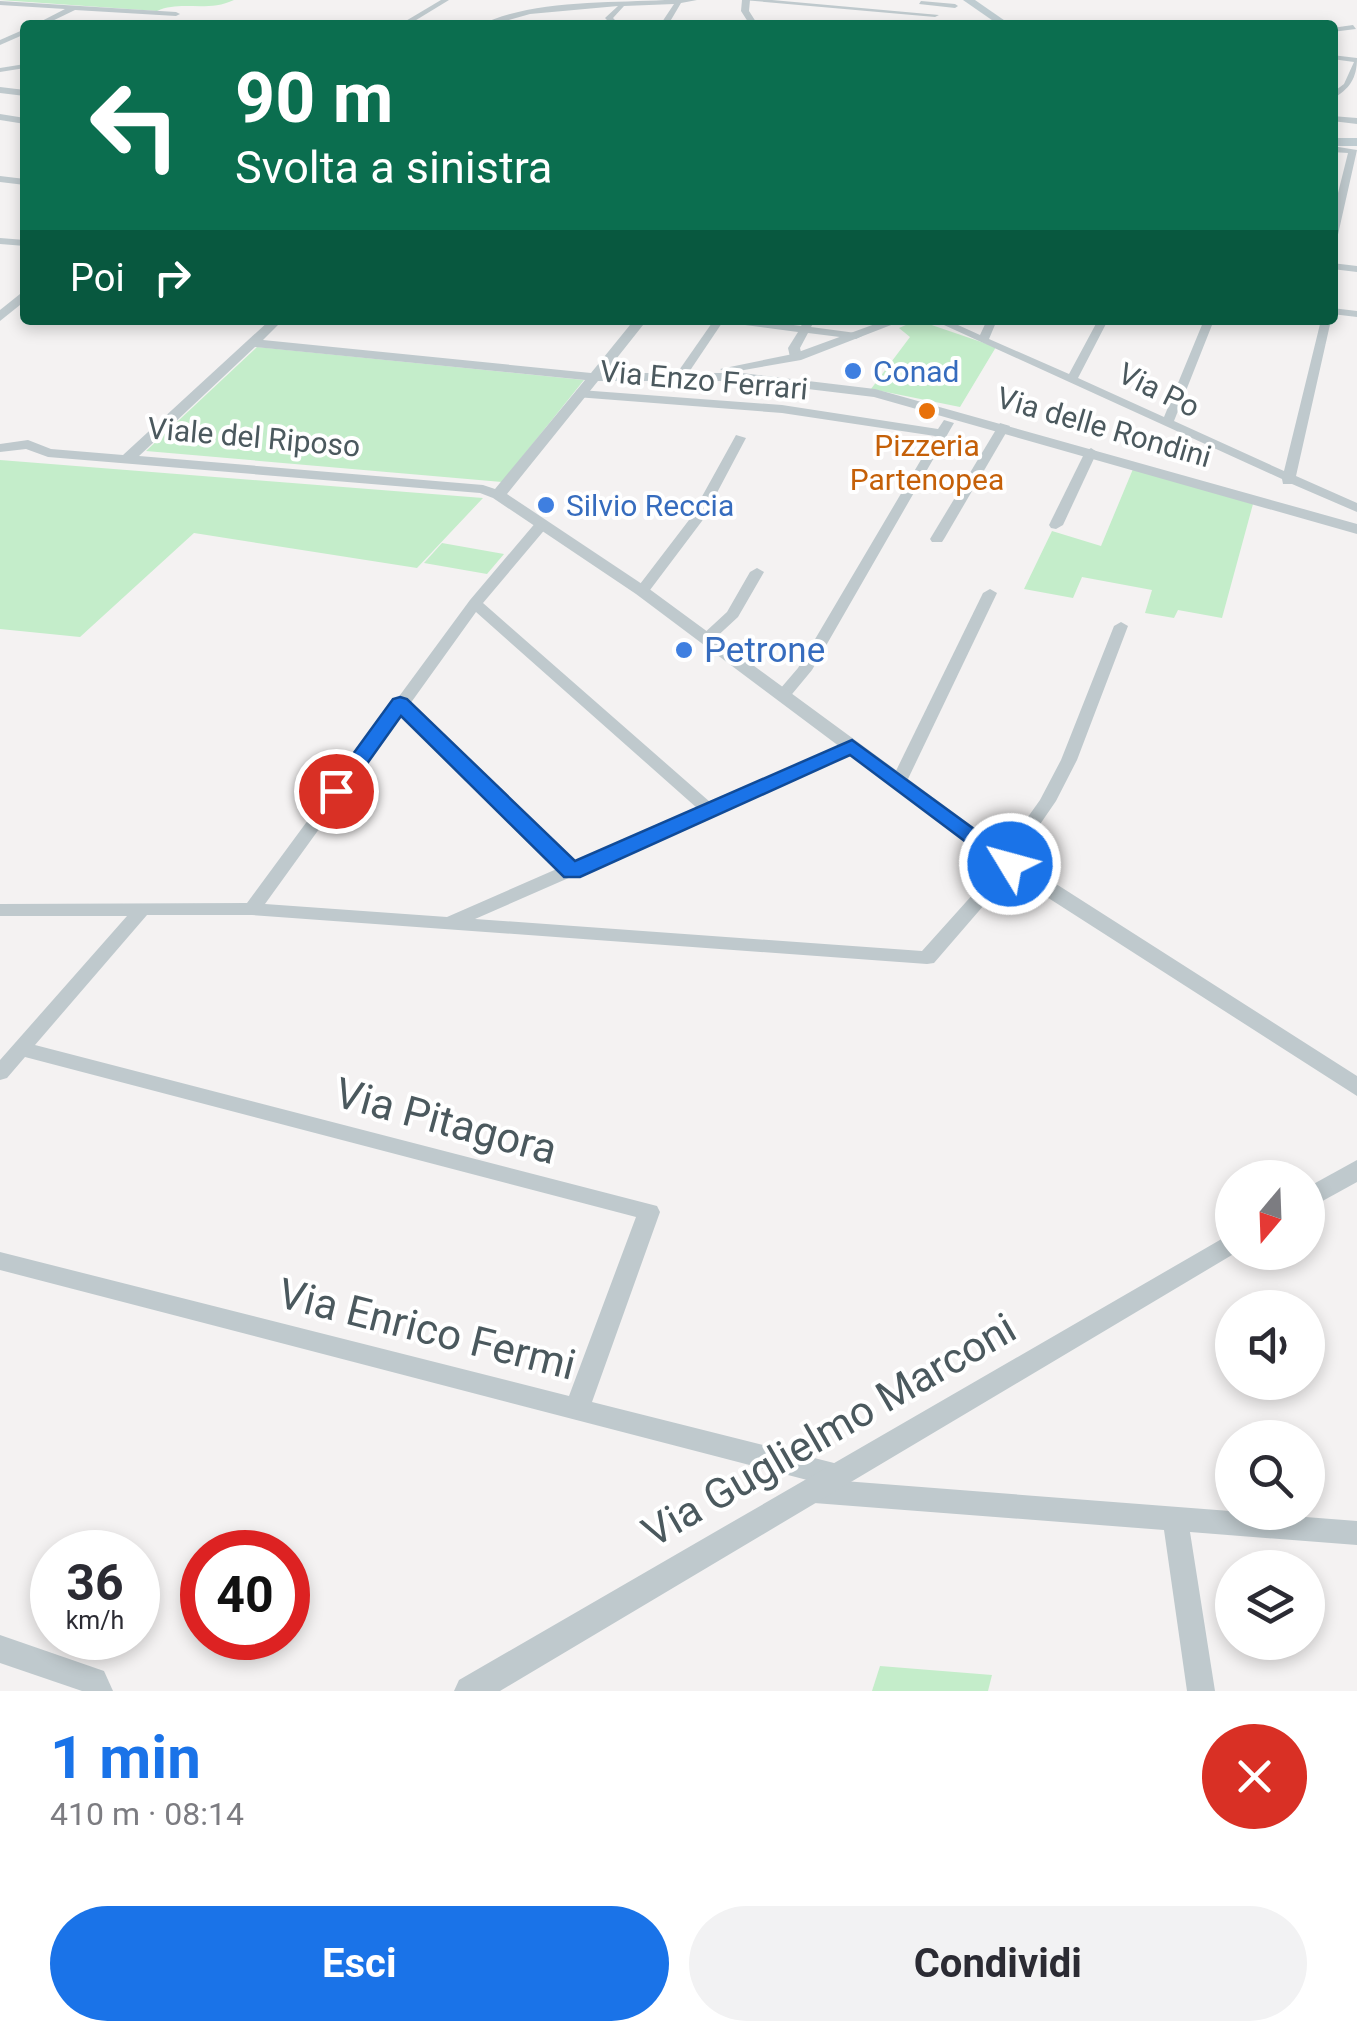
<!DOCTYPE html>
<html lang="it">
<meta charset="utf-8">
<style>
:root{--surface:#fff;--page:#f2f2f3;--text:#2b2b33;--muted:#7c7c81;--accent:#1a73e8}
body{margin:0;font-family:Roboto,sans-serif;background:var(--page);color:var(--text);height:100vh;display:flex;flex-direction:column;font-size:38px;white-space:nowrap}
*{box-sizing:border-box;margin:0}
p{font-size:32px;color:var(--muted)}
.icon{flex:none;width:55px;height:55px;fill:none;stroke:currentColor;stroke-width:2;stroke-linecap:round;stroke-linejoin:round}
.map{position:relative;height:1691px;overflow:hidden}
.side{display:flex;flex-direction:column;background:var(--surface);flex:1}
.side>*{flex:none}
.top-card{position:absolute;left:20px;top:20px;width:1318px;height:305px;border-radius:10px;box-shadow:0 5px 15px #0003;background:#0b6e4f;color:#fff;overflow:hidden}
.needle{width:65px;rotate:199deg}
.fabs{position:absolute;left:1215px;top:1160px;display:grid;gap:20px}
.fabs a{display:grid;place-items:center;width:110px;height:110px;border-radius:50%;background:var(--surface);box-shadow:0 5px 15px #0003;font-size:50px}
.speed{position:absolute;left:30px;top:1530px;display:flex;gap:20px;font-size:50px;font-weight:700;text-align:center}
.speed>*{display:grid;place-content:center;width:130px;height:130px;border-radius:50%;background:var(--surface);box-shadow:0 5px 15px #0003;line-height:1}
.speed small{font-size:25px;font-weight:400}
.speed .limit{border:15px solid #d22;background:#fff;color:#111}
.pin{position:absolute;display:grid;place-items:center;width:85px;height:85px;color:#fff;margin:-42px;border:5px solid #fff;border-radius:50%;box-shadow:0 2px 10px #0007}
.me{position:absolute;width:110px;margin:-55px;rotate:307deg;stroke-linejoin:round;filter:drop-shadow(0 0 8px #0008)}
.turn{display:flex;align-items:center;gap:35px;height:210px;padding:0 50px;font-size:45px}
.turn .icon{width:130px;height:130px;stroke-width:2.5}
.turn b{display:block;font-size:70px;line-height:85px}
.then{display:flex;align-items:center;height:95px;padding:0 50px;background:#0003;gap:20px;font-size:38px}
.round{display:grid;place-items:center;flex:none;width:105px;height:105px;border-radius:52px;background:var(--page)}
.overview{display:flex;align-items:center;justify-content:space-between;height:170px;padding:0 50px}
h1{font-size:60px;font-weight:700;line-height:75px;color:var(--accent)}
.button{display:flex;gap:20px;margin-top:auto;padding:20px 50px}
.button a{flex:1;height:115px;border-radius:60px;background:var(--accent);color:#fff;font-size:40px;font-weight:700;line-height:115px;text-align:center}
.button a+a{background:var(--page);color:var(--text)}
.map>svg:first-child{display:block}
.green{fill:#c4edca}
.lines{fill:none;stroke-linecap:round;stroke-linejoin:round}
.minor{fill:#bfc9cd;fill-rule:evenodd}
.tertiary{fill:#bfc9cd;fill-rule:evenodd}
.secondary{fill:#bfccd1;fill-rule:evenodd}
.route{fill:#1a73e8;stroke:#114b97;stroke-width:2.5}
.shop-dot{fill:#3f7fe0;stroke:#fff;stroke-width:4}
.food-dot{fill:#e8710a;stroke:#fff;stroke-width:4}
.labels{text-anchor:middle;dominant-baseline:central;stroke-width:8;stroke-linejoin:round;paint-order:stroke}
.far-shop-label{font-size:30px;fill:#366cbe;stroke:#fff;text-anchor:start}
.far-street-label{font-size:30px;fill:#4b595e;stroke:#fff}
.far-food-label{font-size:30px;fill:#c56008;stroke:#fff}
.shop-label{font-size:35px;fill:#366cbe;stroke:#fff;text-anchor:start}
.near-street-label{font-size:42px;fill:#4b595e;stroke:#fff}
</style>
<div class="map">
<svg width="1357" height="1691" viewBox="0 0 1357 1691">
<rect width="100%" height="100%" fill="#f4f2f2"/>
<g class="green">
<path d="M0,0H234C206,13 182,0 157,11Z"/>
<path d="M917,320L996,347L960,407L871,389L910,337L899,328Z"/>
<path d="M257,347L584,380L502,482L146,451Z"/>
<path d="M0,460L483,498L417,568L194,533L80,637L0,629Z"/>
<path d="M1133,469L1253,504L1222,618L1178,610L1174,618L1145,613L1152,590L1082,577L1073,598L1024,589L1052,531L1101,546Z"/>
<path d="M442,543L504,554L487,574L424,563Z"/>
<path d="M880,1666L992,1675L988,1691H872Z"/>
</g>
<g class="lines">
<g class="minor">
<path d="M441,0H449L408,25H399Z"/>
<path d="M665,0H697L681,3L668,25H660L674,4L624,6L613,18L620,25H612L605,18L618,6L530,14L491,25H480C531,0 609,3 665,0Z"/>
<path d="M743,0H772L939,15L935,17Z"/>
<path d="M0,1L176,12L180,14L176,16L75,10L44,25H34L65,9L0,5Z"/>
<path d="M921,1L955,4L958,6L955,8L919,4Z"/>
<path d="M874,21L901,23L905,25H871Z"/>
<path d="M1158,22L1161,25H1147L1148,23Z"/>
<path d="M1353,25L1356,29L1332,32V28Z"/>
<path d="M25,29V34L0,45V40Z"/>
<path d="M1332,55L1357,58C1357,78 1350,89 1332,99V93L1344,84L1354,62L1332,59Z"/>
<path d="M25,64V68L0,72V68Z"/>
<path d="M0,114L25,118V124L0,120Z"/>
<path d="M1332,116L1357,118V124L1332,121Z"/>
<path d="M1332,146L1357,150L1337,239L1332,242V217L1348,153L1332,152Z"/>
<path d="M1332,263L1357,266V272L1332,269Z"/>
<path d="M1332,308L1357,311V317L1332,314Z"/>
<path d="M714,320H724L685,378H677L675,376Z"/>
<path d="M725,320H756L801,326L805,320H815L811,327L856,333L862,336L856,339L808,333L800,348L802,357L796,360L790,357L788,348L798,332L730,323Z"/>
<path d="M933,320H947L980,335L987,320H997L989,339L1069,374L1098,320H1108L1078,378L1164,417L1204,320H1214L1174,421L1284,471L1321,320H1331L1296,476L1357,503V512L1292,484H1283L1282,479Z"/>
<path d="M580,390L782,405L938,429L944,420L954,423L812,670L788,699L782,701L774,696L798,668L935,436L782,413L576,397V391Z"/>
<path d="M1000,423L1010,426L944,539L942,542H932L930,539Z"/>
<path d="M736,435L746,438L702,521L647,594H637V588L689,520Z"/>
<path d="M1091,448L1097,452L1063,525L1056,529L1051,528L1049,525L1085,452Z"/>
<path d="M542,520L547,521V527L483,603L710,802L846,743L852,741L860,746L715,814L475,919L922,951L1001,863L1003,852L1040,800L1061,760L1114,626L1121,622L1128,626L1077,760L1056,801L1021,852L1016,868L934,963L927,964L252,915H147L35,1045L657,1206L660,1212L592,1402L834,1463L843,1467L847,1475L844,1481L1357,1521V1545L1190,1532L1215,1691H1187L1164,1530L814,1503L805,1499L801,1491L805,1483L811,1481L0,1270V1252L569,1396L636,1217L25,1057L7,1078L0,1080V1060L127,916H0V904L247,903L470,600L537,521ZM476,612L697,808L573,862L410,704ZM402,714L559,868L447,917L265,904Z"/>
<path d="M757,568L764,572L738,617L711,642H701V636L727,612L750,572Z"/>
<path d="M990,589L997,593L907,781L899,786L893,785L891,781L983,593Z"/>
<path d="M0,1635L104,1671L113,1691H82L0,1663Z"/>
</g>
<g class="tertiary">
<path d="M742,0H750L749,11L758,25H750L741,11Z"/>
<path d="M0,87L25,90V96L0,93Z"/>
<path d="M0,176L25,179V185L0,182Z"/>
<path d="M0,238L25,240V246L0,244Z"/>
<path d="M25,290V301L0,321V310Z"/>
<path d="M270,320H283L263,340L591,373L634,320H647L605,373H742L875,389L1357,524V534L874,397L742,381H598L507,494L648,588L1017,859L1357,1076V1096L1003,869L636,594L493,498L480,493L48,457L26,449L0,452V444L28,440L51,449L123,455ZM255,347L585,380L495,489L483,485L139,456Z"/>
<path d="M886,320H904L801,360L727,373L720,369L793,354Z"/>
<path d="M1357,1160V1182L1308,1209V1187Z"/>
<path d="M1232,1233V1252H1237L500,1691H454L459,1680Z"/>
</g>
<g class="secondary">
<path d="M963,0H975L1011,25H999Z"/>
<rect x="1332" y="138" width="25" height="8"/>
</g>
</g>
<path class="route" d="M400,697L407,699L575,861L852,740L1022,864L1010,871L1002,869L850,755L580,877H564L401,716L344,796H329V787L393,699Z"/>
<g class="shop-dot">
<circle cx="853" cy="371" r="10"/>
<circle cx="546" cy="505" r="10"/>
<circle cx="684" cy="650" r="10"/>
</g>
<circle class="food-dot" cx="927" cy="411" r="10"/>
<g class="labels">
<g class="far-shop-label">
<text x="873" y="371">Conad</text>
<text x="566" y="505">Silvio Reccia</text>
</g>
<g class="far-street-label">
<text transform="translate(704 380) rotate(5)">Via Enzo Ferrari</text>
<text transform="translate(1159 390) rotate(26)">Via Po</text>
<text transform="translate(1104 427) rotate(16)">Via delle Rondini</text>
<text transform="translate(254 437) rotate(5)">Viale del Riposo</text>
</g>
<g class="far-food-label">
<text x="927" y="445">Pizzeria<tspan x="927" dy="34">Partenopea</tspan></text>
</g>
<g class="shop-label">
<text x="704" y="650">Petrone</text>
</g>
<g class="near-street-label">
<text transform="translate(446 1121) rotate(15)">Via Pitagora</text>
<text transform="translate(427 1329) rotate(14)">Via Enrico Fermi</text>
<text transform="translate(829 1430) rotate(-30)">Via Guglielmo Marconi</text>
</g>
</g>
</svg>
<div class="fabs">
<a><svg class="needle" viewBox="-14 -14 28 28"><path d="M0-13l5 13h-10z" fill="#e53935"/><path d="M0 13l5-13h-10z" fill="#7c7c81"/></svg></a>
<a><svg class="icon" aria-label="sound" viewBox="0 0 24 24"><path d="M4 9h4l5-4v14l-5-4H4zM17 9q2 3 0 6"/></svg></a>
<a><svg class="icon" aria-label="search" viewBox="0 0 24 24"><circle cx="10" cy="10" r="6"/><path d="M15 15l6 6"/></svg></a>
<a><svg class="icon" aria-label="layers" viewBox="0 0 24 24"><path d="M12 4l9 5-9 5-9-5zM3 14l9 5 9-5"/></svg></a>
</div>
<div class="speed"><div>36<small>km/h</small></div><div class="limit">40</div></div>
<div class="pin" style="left:336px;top:791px;background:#d93025"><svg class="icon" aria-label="arrive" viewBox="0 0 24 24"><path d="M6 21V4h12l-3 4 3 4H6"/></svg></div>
<svg class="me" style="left:1010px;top:864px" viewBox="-20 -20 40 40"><circle r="17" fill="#1a73e8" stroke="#fff" stroke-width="3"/><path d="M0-11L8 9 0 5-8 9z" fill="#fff"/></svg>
<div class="top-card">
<div class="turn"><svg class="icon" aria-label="left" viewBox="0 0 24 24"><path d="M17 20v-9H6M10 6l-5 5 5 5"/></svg><div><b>90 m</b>Svolta a sinistra</div></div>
<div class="then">Poi<svg class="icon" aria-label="right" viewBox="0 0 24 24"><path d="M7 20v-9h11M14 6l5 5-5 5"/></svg></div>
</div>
</div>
<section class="side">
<div class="overview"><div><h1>1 min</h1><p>410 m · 08:14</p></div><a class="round" style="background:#d93025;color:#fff"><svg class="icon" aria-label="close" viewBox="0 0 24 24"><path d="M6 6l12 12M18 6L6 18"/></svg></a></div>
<div class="button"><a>Esci</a><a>Condividi</a></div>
</section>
